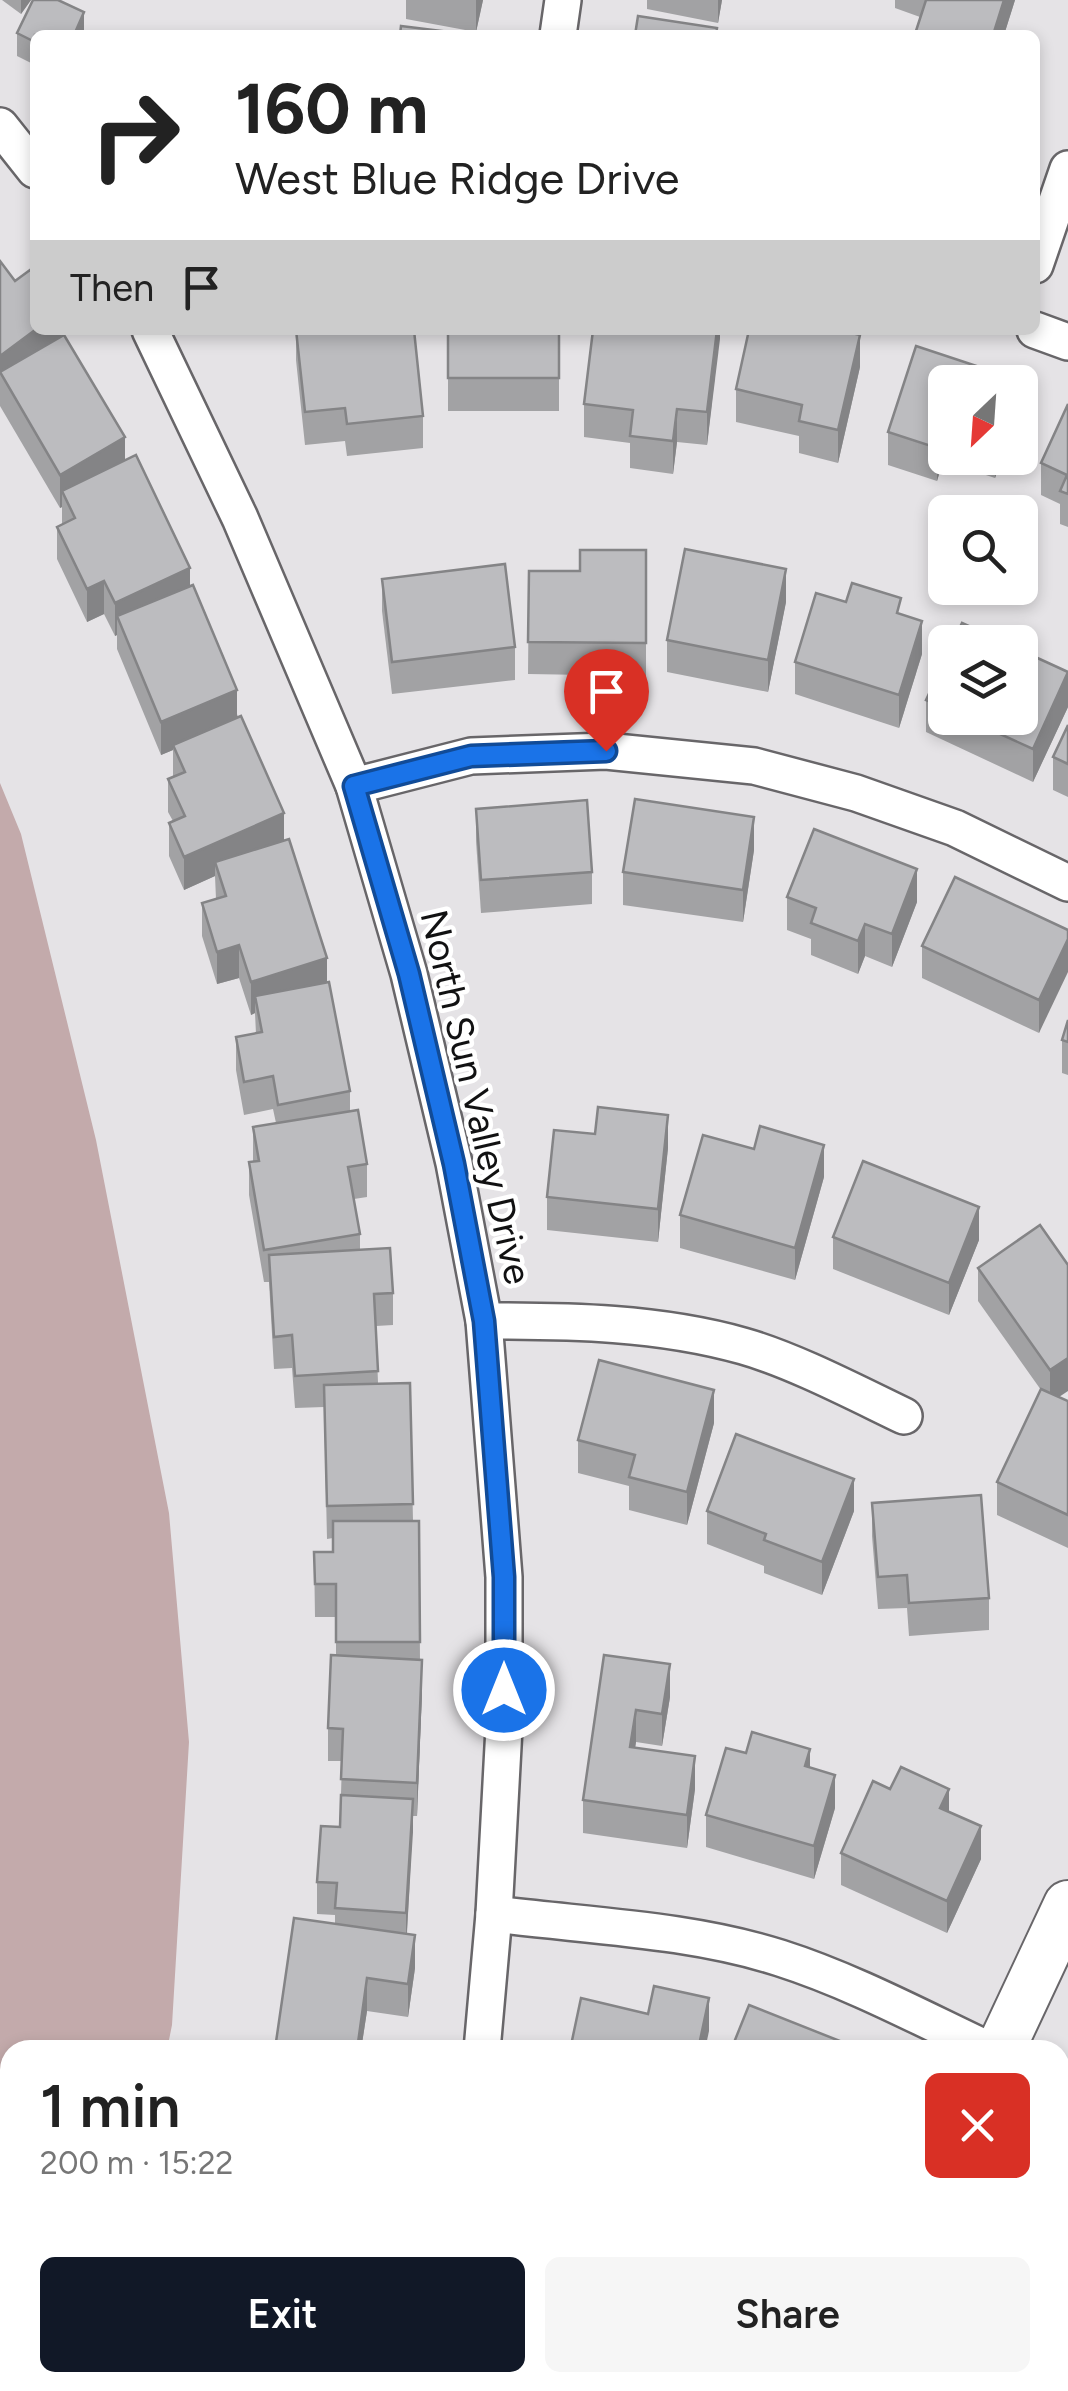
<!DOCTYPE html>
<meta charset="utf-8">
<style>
:root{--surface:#fff;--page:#f6f6f6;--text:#222;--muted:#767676;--accent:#111827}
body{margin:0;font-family:Figtree,sans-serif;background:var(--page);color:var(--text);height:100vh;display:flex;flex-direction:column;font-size:38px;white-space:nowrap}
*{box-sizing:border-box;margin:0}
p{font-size:32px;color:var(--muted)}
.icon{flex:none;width:55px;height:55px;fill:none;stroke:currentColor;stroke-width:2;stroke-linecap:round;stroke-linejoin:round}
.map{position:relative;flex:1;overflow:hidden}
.panel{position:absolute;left:0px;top:2040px;width:1070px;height:352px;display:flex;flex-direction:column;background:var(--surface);border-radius:30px 30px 0 0;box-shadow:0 5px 15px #0003}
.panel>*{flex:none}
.top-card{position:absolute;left:30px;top:30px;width:1010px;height:305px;border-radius:15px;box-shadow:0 5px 15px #0003;background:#fff;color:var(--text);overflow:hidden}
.needle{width:65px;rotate:205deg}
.fabs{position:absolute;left:928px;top:365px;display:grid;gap:20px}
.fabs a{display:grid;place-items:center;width:110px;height:110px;border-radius:15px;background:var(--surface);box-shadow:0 5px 15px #0003;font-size:50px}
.pin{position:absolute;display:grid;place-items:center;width:85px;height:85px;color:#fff;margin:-102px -42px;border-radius:50% 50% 50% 0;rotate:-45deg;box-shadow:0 0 10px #0007}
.pin .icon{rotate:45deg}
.me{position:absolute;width:110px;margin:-55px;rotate:0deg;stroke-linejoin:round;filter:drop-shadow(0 0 8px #0008)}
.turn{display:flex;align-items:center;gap:35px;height:210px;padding:0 40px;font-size:45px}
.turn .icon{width:130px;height:130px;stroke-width:2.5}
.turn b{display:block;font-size:70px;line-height:85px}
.then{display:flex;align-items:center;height:95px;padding:0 40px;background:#0003;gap:20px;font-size:38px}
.round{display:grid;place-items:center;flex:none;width:105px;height:105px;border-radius:15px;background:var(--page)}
.head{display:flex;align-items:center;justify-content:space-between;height:170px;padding:0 40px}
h1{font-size:60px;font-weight:600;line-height:75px}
.primary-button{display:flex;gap:20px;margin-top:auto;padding:20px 40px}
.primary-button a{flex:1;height:115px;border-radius:15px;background:var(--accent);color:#fff;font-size:40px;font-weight:600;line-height:115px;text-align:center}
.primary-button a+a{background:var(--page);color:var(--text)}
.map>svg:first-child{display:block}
.green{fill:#c3aaab}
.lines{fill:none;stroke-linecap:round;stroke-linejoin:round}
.street-casing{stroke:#686669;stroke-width:40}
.secondary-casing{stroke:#686669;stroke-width:52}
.street{stroke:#fff;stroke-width:35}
.secondary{stroke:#fff;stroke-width:48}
.wall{fill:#a2a2a4}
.shaded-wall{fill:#848486}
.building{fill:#bcbcbf;stroke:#848486;stroke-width:2.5}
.route-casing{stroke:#114b97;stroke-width:25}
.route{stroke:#1a73e8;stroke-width:18}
.labels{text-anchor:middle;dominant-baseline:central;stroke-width:9;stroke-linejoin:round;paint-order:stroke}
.street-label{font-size:38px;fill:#111112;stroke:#fff}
</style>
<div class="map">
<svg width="1068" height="2391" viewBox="0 0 1068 2391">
<rect width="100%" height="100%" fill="#e5e3e6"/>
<path class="green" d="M0,783L21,834L96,1140L169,1513L189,1742L172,2025L167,2050H10V2382L102,2383L99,2391H0Z"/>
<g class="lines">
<g class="street-casing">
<g id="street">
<path d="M558,35L563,0"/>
<path d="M0,126L35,170"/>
<path d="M1035,265L1068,169"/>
<path d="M150,330L240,518L354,786L409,974L454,1163L484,1321L504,1577V1728L494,1914L482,2050"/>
<path d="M1035,330L1068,342"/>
<path d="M354,786L471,756L606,751L754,766L856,793L955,828L1068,883"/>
<path d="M484,1321C570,1321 658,1322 743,1346C793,1360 856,1393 904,1416"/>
<path d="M494,1914C588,1926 689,1929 780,1958C852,1981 921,2018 989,2050"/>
<path d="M431,2391L434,2382"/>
</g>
</g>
<g class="secondary-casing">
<g id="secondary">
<path d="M1000,2050L1068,1905"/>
<path d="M1060,2121L1068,2104"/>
<path d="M838,2391L842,2382"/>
<path d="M932,2391L936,2382"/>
</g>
</g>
<use href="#street" class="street"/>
<use href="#secondary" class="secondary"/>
</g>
<g class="wall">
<path d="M2,0H31L21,14Z"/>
<path d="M406,0H483L476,32L406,19Z"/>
<path d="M647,0H722L718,23L647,9Z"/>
<path d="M895,0H1015L1004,35H915L920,17L895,8Z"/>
<path d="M17,33L84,35H35V65L17,56Z"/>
<path d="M0,261L15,281L61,330V337L190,587L284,841L327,982L350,1091V1111L367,1164V1197L354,1199L360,1234V1250L393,1293V1325L376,1326L378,1383H410L413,1521H419L420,1660L422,1693L417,1816H413L407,1934L415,1968L408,2017L367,2011L361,2050H276V2042L335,1924V1915L317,1914V1882L340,1827L342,1761H328V1728L336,1655V1617H315L314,1552H333V1538L327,1539L324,1407L295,1408L292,1368L274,1369L269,1282H264L249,1195V1162H253V1127L276,1123L273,1109L244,1115L236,1070V1037L256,1034L255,1013L251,1015L239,978L217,984L202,936V903L216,899L215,876L184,890L169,856V823L173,821L168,812V779L173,777V750L161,755L117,649V635L115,636L104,614L87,622L57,559V527L62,524V507L60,508L0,406Z"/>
<path d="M296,330L423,416V448L347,456L345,441L305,445L296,360Z"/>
<rect x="448" y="330" width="111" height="81"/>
<path d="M720,330L707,445L677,442L673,474L630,468V443L584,437V404Z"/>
<path d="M916,346L1016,379V382H945V458H1002L995,478L943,461L937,481L888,465V432Z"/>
<path d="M860,367L838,463L799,453V436L736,422V389Z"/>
<path d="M1068,404V527L1060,524V504L1041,495V463Z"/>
<path d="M646,550V676L528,674L529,571H580Z"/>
<path d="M382,579L515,647V680L392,694L382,611Z"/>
<path d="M786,602L768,692L667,672V640Z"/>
<path d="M846,602L901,615L922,654L899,728L795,694V662Z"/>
<path d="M945,659V718H1020L1068,672V707L1033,782L926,732V700Z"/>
<path d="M1068,725V797L1053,790V757Z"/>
<path d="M476,809L592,872V904L481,913L476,841Z"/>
<path d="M754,850L743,922L623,905V872Z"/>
<path d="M787,897L917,902L892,967L865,956L858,974L811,955V939L787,930Z"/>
<path d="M1068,930L1039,1033L922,978V946Z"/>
<path d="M1068,1020V1075L1062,1073V1040Z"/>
<path d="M595,1134L668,1148L658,1242L547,1230V1197Z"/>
<path d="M824,1177L795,1280L680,1248V1215Z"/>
<path d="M1040,1225L1059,1397L1068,1401V1548L997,1515V1482L1041,1390L978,1301V1268Z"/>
<path d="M833,1237L979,1240L949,1315L833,1269Z"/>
<path d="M714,1423L687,1525L629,1510V1486L578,1473V1440Z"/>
<path d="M872,1503L989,1598V1630L909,1636L907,1608L878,1609L872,1536Z"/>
<path d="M707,1511H854L822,1595L764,1573V1566L707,1544Z"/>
<path d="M604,1655L670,1697L662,1746L636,1742L635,1748L695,1789L687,1848L583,1833V1800Z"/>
<path d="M746,1753L810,1768L835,1808L814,1879L706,1847V1815Z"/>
<path d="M890,1789L949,1812L981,1859L947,1933L841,1885V1853Z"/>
</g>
<g class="shaded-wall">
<path d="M21,0H31L21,14Z"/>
<path d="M476,0H483L476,32Z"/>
<path d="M718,0H722L718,23Z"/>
<path d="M1004,0H1015L1004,35H993Z"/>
<path d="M84,12V35H74Z"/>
<path d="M35,330H61V343L0,374V356Z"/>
<path d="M717,330H720V339L707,445V412Z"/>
<path d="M860,335V367L838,463V430Z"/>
<path d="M677,409V442L673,474V441Z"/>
<path d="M943,428V461L937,481V448Z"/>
<path d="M125,437V470L62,491V507L60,508V475Z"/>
<path d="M995,458H1002L995,478Z"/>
<path d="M190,568V601L117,616V635L115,636V603Z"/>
<path d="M786,569V602L768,692V660Z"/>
<path d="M104,581V614L87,622V589Z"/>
<path d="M922,621V654L899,728V695Z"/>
<path d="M1068,674V707L1033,782V749Z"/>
<path d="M237,690V723L173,745V750L161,755V722Z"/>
<path d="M284,813V846L215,862V876L184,890V857Z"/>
<path d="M754,817V850L743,922V890Z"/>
<path d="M917,869V902L892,967V934Z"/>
<path d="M865,924V956L858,974V941Z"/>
<path d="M1068,939V972L1039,1033V1000Z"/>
<path d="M239,945V978L217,984V952Z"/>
<path d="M327,958V991L255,996V1013L251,1015V982Z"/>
<path d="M668,1115V1148L658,1242V1209Z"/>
<path d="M824,1145V1177L795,1280V1248Z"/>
<path d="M979,1207V1240L949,1315V1283Z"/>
<path d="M1068,1358V1391L1050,1403V1370Z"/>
<path d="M714,1390V1423L687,1525V1492Z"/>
<path d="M854,1479V1511L822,1595V1562Z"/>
<path d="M422,1660V1693L417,1816V1783Z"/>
<path d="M670,1664V1697L662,1746V1714Z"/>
<path d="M636,1710V1742L630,1780V1747Z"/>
<path d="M810,1749V1781L805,1766Z"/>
<path d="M695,1756V1789L687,1848V1815Z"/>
<path d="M835,1775V1808L814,1879V1846Z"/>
<path d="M949,1789V1821L940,1808Z"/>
<path d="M413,1799V1832L406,1945V1913Z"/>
<path d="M981,1826V1859L947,1933V1901Z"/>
<path d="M415,1935V1968L408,2017V1984Z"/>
<path d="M367,1978V2011L361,2050H357Z"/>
<path d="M709,1998V2031L705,2050H698Z"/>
<path d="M339,2382H349L346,2391H337Z"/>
<path d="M588,2382H593L592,2391H586Z"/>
</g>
<g class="building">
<path d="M33,0H58L84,12L74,35H35V42L17,33Z"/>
<path d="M926,0H1004L993,35H916L915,34Z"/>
<path d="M638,16L717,28L716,35H635Z"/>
<path d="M401,26L474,35H400Z"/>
<path d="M0,261L15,281L30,270L35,277V330L0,356Z"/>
<path d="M296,330H414L423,416L347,424L345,408L305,412Z"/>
<rect x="448" y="330" width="111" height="48"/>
<path d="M593,330H717L707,412L677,409L673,441L630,436L633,410L584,404Z"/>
<path d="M749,330H840L860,335L838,430L799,421L802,405L736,389Z"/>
<path d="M64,335L125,437L60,475L0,372Z"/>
<path d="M916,346L1016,379L1015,382H945V429L943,428L937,448L888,432Z"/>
<path d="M1068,404V494L1060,491L1067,475L1041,463Z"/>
<path d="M136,455L190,568L115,603L104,581L87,589L57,527L75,518L62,491Z"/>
<path d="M685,549L786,569L768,660L667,640Z"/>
<path d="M580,550H646V643L528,642L529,571H580Z"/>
<path d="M505,564L515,647L392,662L382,579Z"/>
<path d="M852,583L901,598L897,613L922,621L899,695L795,662L816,593L846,602Z"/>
<path d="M193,585L237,690L161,722L117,616Z"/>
<path d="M962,623L1004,642H953Z"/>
<path d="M1020,650L1068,672L1033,749L965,718H1020Z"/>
<path d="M945,659V708L926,700Z"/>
<path d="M241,716L284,813L184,857L169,823L185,816L168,779L185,772L173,745Z"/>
<path d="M1068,725V764L1053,757Z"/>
<path d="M635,799L754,817L743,890L623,872Z"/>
<path d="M587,800L592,872L481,880L476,809Z"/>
<path d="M814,829L917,869L892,934L865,924L858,941L811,923L816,908L787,897Z"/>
<path d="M289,839L327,958L251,982L239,945L217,952L202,903L226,896L215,862Z"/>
<path d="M955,877L1068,930V939L1039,1000L922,946Z"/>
<path d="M329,982L350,1091L278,1105L273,1076L244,1082L236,1037L262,1032L255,996Z"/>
<path d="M1068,1020V1042L1062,1040Z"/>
<path d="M598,1107L668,1115L658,1209L547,1197L554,1130L595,1134Z"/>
<path d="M358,1110L367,1164L348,1167L360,1234L264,1250L249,1162L259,1161L253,1127Z"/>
<path d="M760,1126L824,1145L795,1248L680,1215L703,1135L754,1149Z"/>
<path d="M863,1161L979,1207L949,1283L833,1237Z"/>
<path d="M1040,1225L1068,1265V1358L1050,1370L978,1268Z"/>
<path d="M390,1248L393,1293L374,1294L378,1371L295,1376L292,1335L274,1337L269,1255Z"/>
<path d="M599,1360L714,1390L687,1492L629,1477L635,1455L578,1440Z"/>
<path d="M410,1383L413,1504L327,1506L324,1385Z"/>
<path d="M1041,1389L1068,1401V1515L997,1482Z"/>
<path d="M736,1434L854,1479L822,1562L764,1540L766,1534L707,1511Z"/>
<path d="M981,1495L989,1598L909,1603L907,1575L878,1577L872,1503Z"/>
<path d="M333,1521H419L420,1642H336V1584H315L314,1552H333Z"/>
<path d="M331,1655L422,1660L417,1783L341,1779L343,1729L328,1728Z"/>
<path d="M604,1655L670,1664L662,1714L636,1710L630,1747L695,1756L687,1815L583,1800Z"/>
<path d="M752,1732L810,1749L805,1766L835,1775L814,1846L706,1815L726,1748L746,1753Z"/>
<path d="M901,1767L949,1789L940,1808L981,1826L947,1901L841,1853L873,1781L890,1789Z"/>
<path d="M341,1795L413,1799L406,1913L335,1908L337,1883L317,1882L321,1826L340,1827Z"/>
<path d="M294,1918L415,1935L408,1984L367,1978L357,2050H330L276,2042Z"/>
<path d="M654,1986L709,1998L698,2050H570L581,1998L648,2014Z"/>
<path d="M749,2005L860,2049L731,2050Z"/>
<path d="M238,2382H339L337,2391H236Z"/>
<path d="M516,2382H588L586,2391H514Z"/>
</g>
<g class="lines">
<g class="route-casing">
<path id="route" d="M504,1690V1577L484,1321L454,1164L409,974L354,786L471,756L606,751"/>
</g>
<use href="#route" class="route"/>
</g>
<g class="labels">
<g class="street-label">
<text transform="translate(476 1097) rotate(77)">North Sun Valley Drive</text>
</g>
</g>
</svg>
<div class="fabs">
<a><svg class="needle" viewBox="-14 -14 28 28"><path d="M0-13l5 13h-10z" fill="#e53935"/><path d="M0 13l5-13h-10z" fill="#767676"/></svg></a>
<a><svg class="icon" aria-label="search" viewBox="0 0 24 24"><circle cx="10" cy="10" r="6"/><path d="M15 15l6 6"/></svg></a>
<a><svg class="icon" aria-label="layers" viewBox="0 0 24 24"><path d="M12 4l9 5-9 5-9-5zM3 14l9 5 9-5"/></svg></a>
</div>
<div class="pin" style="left:606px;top:751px;background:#d93025"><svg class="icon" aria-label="arrive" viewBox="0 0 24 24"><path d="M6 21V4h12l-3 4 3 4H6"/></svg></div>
<svg class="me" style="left:504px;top:1690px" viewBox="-20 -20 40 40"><circle r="17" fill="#1a73e8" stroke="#fff" stroke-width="3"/><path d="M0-11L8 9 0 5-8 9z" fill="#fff"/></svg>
<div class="top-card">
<div class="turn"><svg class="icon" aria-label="right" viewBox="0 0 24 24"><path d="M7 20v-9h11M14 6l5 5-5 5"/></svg><div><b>160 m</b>West Blue Ridge Drive</div></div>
<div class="then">Then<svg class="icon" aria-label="arrive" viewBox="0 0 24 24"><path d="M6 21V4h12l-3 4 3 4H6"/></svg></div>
</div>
<section class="panel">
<div class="head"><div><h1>1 min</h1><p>200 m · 15:22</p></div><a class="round" style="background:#d93025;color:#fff"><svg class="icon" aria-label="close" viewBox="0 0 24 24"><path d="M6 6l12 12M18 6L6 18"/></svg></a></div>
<div class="primary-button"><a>Exit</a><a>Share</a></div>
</section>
</div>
